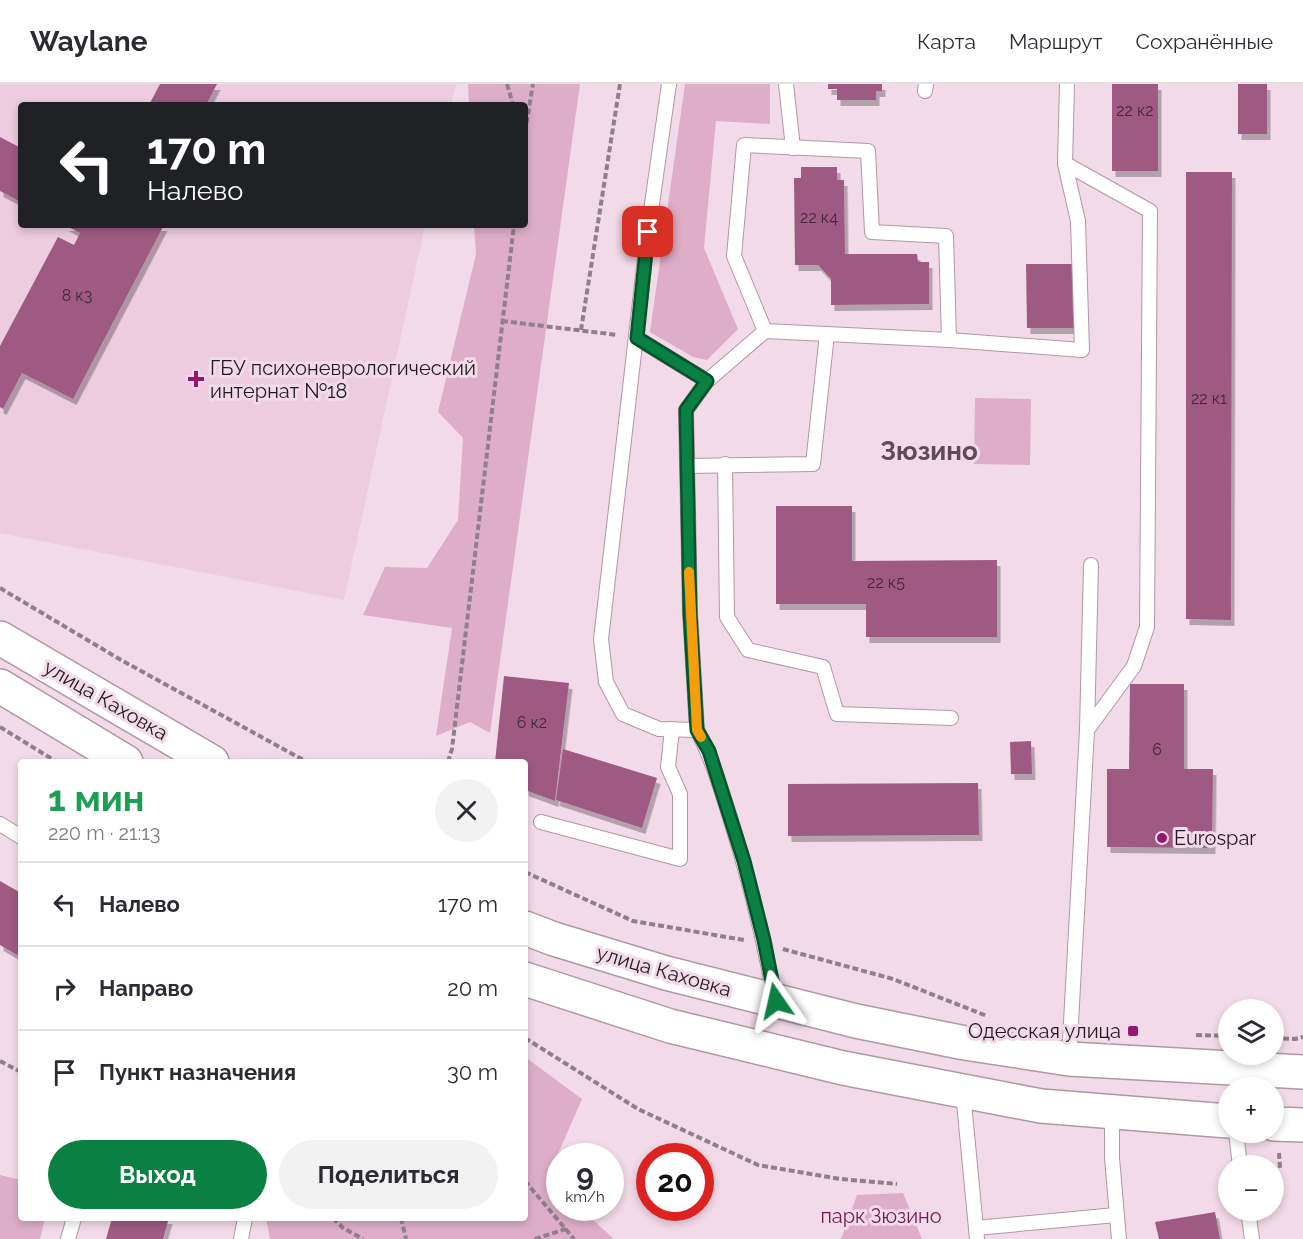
<!DOCTYPE html>
<html lang="ru">
<meta charset="utf-8">
<style>
:root{--surface:#fff;--page:#f2f2f3;--text:#2b2b33;--muted:#7c7c81;--line:#e1e1e2;--accent:#0b8043}
body{margin:0;font-family:Raleway,sans-serif;background:var(--page);color:var(--text);height:100vh;display:flex;flex-direction:column;font-size:22px;white-space:nowrap}
*{box-sizing:border-box;margin:0}
p{font-size:20px;color:var(--muted)}
.icon{flex:none;width:33px;height:33px;fill:none;stroke:currentColor;stroke-width:2;stroke-linecap:round;stroke-linejoin:round}
.map{position:relative;flex:1;overflow:hidden}
.details{position:absolute;left:18px;top:675px;width:510px;height:462px;display:flex;flex-direction:column;background:var(--surface);border-radius:6px;box-shadow:0 3px 9px #0003}
.details>*{flex:none}
.guide{position:absolute;left:18px;top:18px;width:510px;height:126px;border-radius:6px;box-shadow:0 3px 9px #0003;background:#202124;color:#fff;overflow:hidden}
.controls{position:absolute;left:1218px;top:915px;display:grid;gap:12px}
.controls a{display:grid;place-items:center;width:66px;height:66px;border-radius:50%;background:var(--surface);box-shadow:0 3px 9px #0003;font-size:30px}
.speed{position:absolute;left:546px;top:1059px;display:flex;gap:12px;font-size:30px;font-weight:700;text-align:center}
.speed>*{display:grid;place-content:center;width:78px;height:78px;border-radius:50%;background:var(--surface);box-shadow:0 3px 9px #0003;line-height:1}
.speed small{font-size:15px;font-weight:400}
.speed .limit{border:9px solid #d22;background:#fff;color:#111}
.pin{position:absolute;display:grid;place-items:center;width:51px;height:51px;color:#fff;margin:-26px;border-radius:12px;box-shadow:0 3px 9px #0006}
.me{position:absolute;width:66px;margin:-33px;rotate:349deg;stroke-linejoin:round;filter:drop-shadow(0 0 4px #0008)}
.turn{display:flex;align-items:center;gap:21px;height:126px;padding:0 30px;font-size:27px}
.turn .icon{width:78px;height:78px;stroke-width:2.5}
.turn b{display:block;font-size:42px;line-height:51px}
.round{display:grid;place-items:center;flex:none;width:63px;height:63px;border-radius:32px;background:var(--page)}
.overview{display:flex;align-items:center;justify-content:space-between;height:102px;padding:0 30px}
h1{font-size:36px;font-weight:700;line-height:45px;color:#1e9e55}
.cta{display:flex;gap:12px;margin-top:auto;padding:12px 30px}
.cta a{flex:1;height:69px;border-radius:36px;background:var(--accent);color:#fff;font-size:24px;font-weight:700;line-height:69px;text-align:center}
.cta a+a{background:var(--page);color:var(--text)}
ul{padding:0;list-style:none}
li{display:flex;align-items:center;gap:18px;height:84px;padding:0 30px;border-top:2px solid var(--line)}
li div{flex:1}
li b{display:block;font-size:22px}
li em{font-style:normal}
header{display:flex;align-items:center;gap:36px;box-sizing:border-box;height:84px;padding:0 30px;background:var(--surface);border-bottom:2px solid var(--line)}
header strong{font-size:28px}
nav{display:flex;gap:33px;margin-inline-start:auto;font-size:21px}
.map>svg:first-child{display:block}
.built{fill:#ecccde}
.green{fill:#deaec9}
.building{fill:#9f5a84;filter:url(#shadow)}
.lines{fill:none;stroke-linecap:round;stroke-linejoin:round}
.service-casing{stroke:#af98a4;stroke-width:16}
.secondary-casing{stroke:#af98a4;stroke-width:36}
.path{stroke:#907e88;stroke-width:4;stroke-dasharray:6 3;stroke-linecap:butt}
.service{stroke:#fff;stroke-width:14}
.secondary{stroke:#fff;stroke-width:33}
.route-casing{stroke:#07532c;stroke-width:15}
.route{stroke:#0b8043;stroke-width:10}
.slow{stroke:#f59e0b;stroke-width:10}
.poi-dot{fill:#961770;stroke:#f3dae8;stroke-width:2}
.labels{text-anchor:middle;dominant-baseline:central;stroke-width:6;stroke-linejoin:round;paint-order:stroke}
.number-label{font-size:16px;fill:#422a38}
.poi-label{font-size:20px;fill:#231a1f;stroke:#f3dae8;text-anchor:start}
.street-label{font-size:20px;fill:#231a1f;stroke:#f3dae8}
.park-label{font-size:20px;fill:#711b55;stroke:#f3dae8}
.district-label{font-size:26px;font-weight:bold;fill:#5f4a56;stroke:#f3dae8}
</style>
<header>
<strong>Waylane</strong>
<nav><a>Карта</a><a>Маршрут</a><a>Сохранённые</a></nav>
</header>
<div class="map">
<svg width="1303" height="1155" viewBox="0 0 1303 1155">
<defs>
<filter id="shadow"><feDropShadow dx="3.5" dy="6" stdDeviation="0" flood-color="#0004"/></filter>
</defs>
<rect width="100%" height="100%" fill="#f3dae8"/>
<path class="built" d="M0,0H456L451,21H21V141H425L344,516L0,449Z"/>
<g class="green">
<path d="M468,0H580L490,649L470,638L436,652L452,544L363,531L385,483L427,484L458,436L463,354L438,328L476,170L474,141H525V21H469Z"/>
<path d="M685,0H770V40L716,37L704,164L738,245L707,276L693,273L650,248Z"/>
<path d="M975,314L1031,315L1030,381L974,380Z"/>
<path d="M525,973L582,1015L548,1093L559,1104L560,1124H580L614,1155H270L266,1134H525Z"/>
<path d="M0,1091L21,1096V1134H45L40,1155H0Z"/>
<path d="M903,1109L922,1155H841L857,1111Z"/>
</g>
<g class="building">
<path d="M160,0H217L206,21H149Z"/>
<path d="M828,0H882V7H876V16H837V5H828Z"/>
<rect x="1112" y="0" width="46" height="87"/>
<rect x="1238" y="0" width="29" height="50"/>
<path d="M0,53L21,64V118L0,107Z"/>
<path d="M801,83H837V96H844L845,170H917L918,178H929V220L831,221V195L818,181H795L794,94H801Z"/>
<path d="M1186,88H1232L1231,536L1186,535Z"/>
<path d="M65,141H164L73,315L22,289L3,325L0,323V262L58,153L74,161L80,149Z"/>
<path d="M1026,180H1074V244H1027Z"/>
<path d="M776,422H852V477L997,476V553H866V520H776Z"/>
<path d="M504,592L569,599L555,717L525,706V678H495Z"/>
<path d="M1130,600H1184V685H1213L1212,764L1107,763V685H1129Z"/>
<path d="M1031,657L1032,690H1011L1010,658Z"/>
<path d="M563,665L657,694L642,744L556,716Z"/>
<path d="M978,699L979,751L788,752V700Z"/>
<path d="M0,797L21,809V873L0,861Z"/>
<path d="M1215,1128L1220,1155H1159L1155,1138Z"/>
<path d="M112,1134H169L163,1155H106Z"/>
</g>
<g class="lines">
<g class="service-casing">
<g id="service">
<path d="M669,0L648,148L601,555L606,598L623,630L659,645L697,646C711,672 719,699 728,727C748,789 763,851 775,915"/>
<path d="M786,0L793,64"/>
<path d="M925,7L926,0"/>
<path d="M1066,80L1150,127L1147,543L1134,582L1087,646"/>
<path d="M765,247L949,256L1082,266L1078,137L1065,80L1067,0"/>
<path d="M637,254L707,297"/>
<path d="M725,380L727,533L748,566L823,583L837,630L951,634"/>
<path d="M687,382L813,380L827,250"/>
<path d="M697,646L690,529L686,326L707,297L765,247L734,172L744,61L868,67L872,148L946,152L949,256"/>
<path d="M541,738L680,775V710L668,683L672,645"/>
<path d="M0,740L21,753"/>
<path d="M1069,975L1087,646L1091,481"/>
<path d="M963,1008L977,1155"/>
<path d="M1112,1028V1074L1119,1155"/>
<path d="M1236,1048L1240,1082"/>
<path d="M1248,1126L1252,1155"/>
<path d="M976,1144L1116,1131"/>
<path d="M68,1155L74,1134"/>
<path d="M241,1155L245,1134"/>
</g>
</g>
<g class="secondary-casing">
<g id="secondary">
<path d="M0,554L212,678"/>
<path d="M0,602L126,678"/>
<path d="M525,844L554,855L666,889L856,937L965,959L1069,975L1303,988"/>
<path d="M525,895L670,942L843,984L1041,1022L1228,1037"/>
<path d="M1274,1040L1303,1041"/>
</g>
</g>
<g class="path">
<path d="M507,0L513,21"/>
<path d="M525,48L533,0"/>
<path d="M502,237L618,251"/>
<path d="M581,246L620,0"/>
<path d="M0,504L121,576L307,678"/>
<path d="M0,643L57,678"/>
<path d="M448,678L452,665L514,141"/>
<path d="M525,788L633,837L744,856"/>
<path d="M783,865L893,895L987,932"/>
<path d="M1196,951L1228,952"/>
<path d="M525,954L638,1025L758,1081L841,1095L897,1100"/>
<path d="M1274,954L1295,955L1303,953"/>
<path d="M0,977L21,988"/>
<path d="M1279,1069L1280,1084"/>
<path d="M525,1097L574,1155"/>
<path d="M333,1134L343,1144L363,1155"/>
<path d="M401,1134L406,1155"/>
<path d="M535,1155L566,1145"/>
</g>
<use href="#service" class="service"/>
<use href="#secondary" class="secondary"/>
</g>
<g class="lines">
<g class="route-casing">
<path id="route" d="M648,148L637,254L707,297L686,326L690,529L697,646L709,667L744,777L764,856L776,917"/>
</g>
<use href="#route" class="route"/>
<path class="slow" d="M689,488L697,646L701,653"/>
</g>
<g class="poi-dot">
<path d="M193 286h6v6h6v6h-6v6h-6v-6h-6v-6h6z"/>
<circle cx="1162" cy="754" r="6"/>
<rect x="1127" y="941" width="12" height="12" rx="3"/>
</g>
<g class="labels">
<g class="number-label">
<text x="1135" y="26">22 к2</text>
<text x="819" y="133">22 к4</text>
<text x="77" y="211">8 к3</text>
<text x="1209" y="314">22 к1</text>
<text x="886" y="498">22 к5</text>
<text x="532" y="638">6 к2</text>
<text x="1157" y="665">6</text>
</g>
<g class="poi-label">
<text x="210" y="284">ГБУ психоневрологический<tspan x="210" dy="23">интернат №18</tspan></text>
<text x="1174" y="754">Eurospar</text>
<text x="1121" y="947" text-anchor="end">Одесская улица</text>
</g>
<g class="street-label">
<text transform="translate(106 616) rotate(30)">улица Каховка</text>
<text transform="translate(664 887) rotate(16)">улица Каховка</text>
</g>
<g class="park-label">
<text x="881" y="1132">парк Зюзино</text>
</g>
<g class="district-label">
<text x="929" y="367">Зюзино</text>
</g>
</g>
</svg>
<div class="controls">
<a><svg class="icon" aria-label="layers" viewBox="0 0 24 24"><path d="M12 4l9 5-9 5-9-5zM3 14l9 5 9-5"/></svg></a>
<a>+</a>
<a>−</a>
</div>
<div class="speed"><div>9<small>km/h</small></div><div class="limit">20</div></div>
<div class="pin" style="left:648px;top:148px;background:#d93025"><svg class="icon" aria-label="arrive" viewBox="0 0 24 24"><path d="M6 21V4h12l-3 4 3 4H6"/></svg></div>
<svg class="me" style="left:776px;top:917px" viewBox="-20 -20 40 40"><path d="M0-17L14 15 0 8-14 15z" fill="#0b8043" stroke="#fff" stroke-width="4"/></svg>
<div class="guide">
<div class="turn"><svg class="icon" aria-label="left" viewBox="0 0 24 24"><path d="M17 20v-9H6M10 6l-5 5 5 5"/></svg><div><b>170 m</b>Налево</div></div>
</div>
<section class="details">
<div class="overview"><div><h1>1 мин</h1><p>220 m · 21:13</p></div><a class="round"><svg class="icon" aria-label="close" viewBox="0 0 24 24"><path d="M6 6l12 12M18 6L6 18"/></svg></a></div>
<ul>
<li><svg class="icon" aria-label="left" viewBox="0 0 24 24"><path d="M17 20v-9H6M10 6l-5 5 5 5"/></svg><div><b>Налево</b></div><em>170 m</em></li>
<li><svg class="icon" aria-label="right" viewBox="0 0 24 24"><path d="M7 20v-9h11M14 6l5 5-5 5"/></svg><div><b>Направо</b></div><em>20 m</em></li>
<li><svg class="icon" aria-label="arrive" viewBox="0 0 24 24"><path d="M6 21V4h12l-3 4 3 4H6"/></svg><div><b>Пункт назначения</b></div><em>30 m</em></li>
</ul>
<div class="cta"><a>Выход</a><a>Поделиться</a></div>
</section>
</div>
